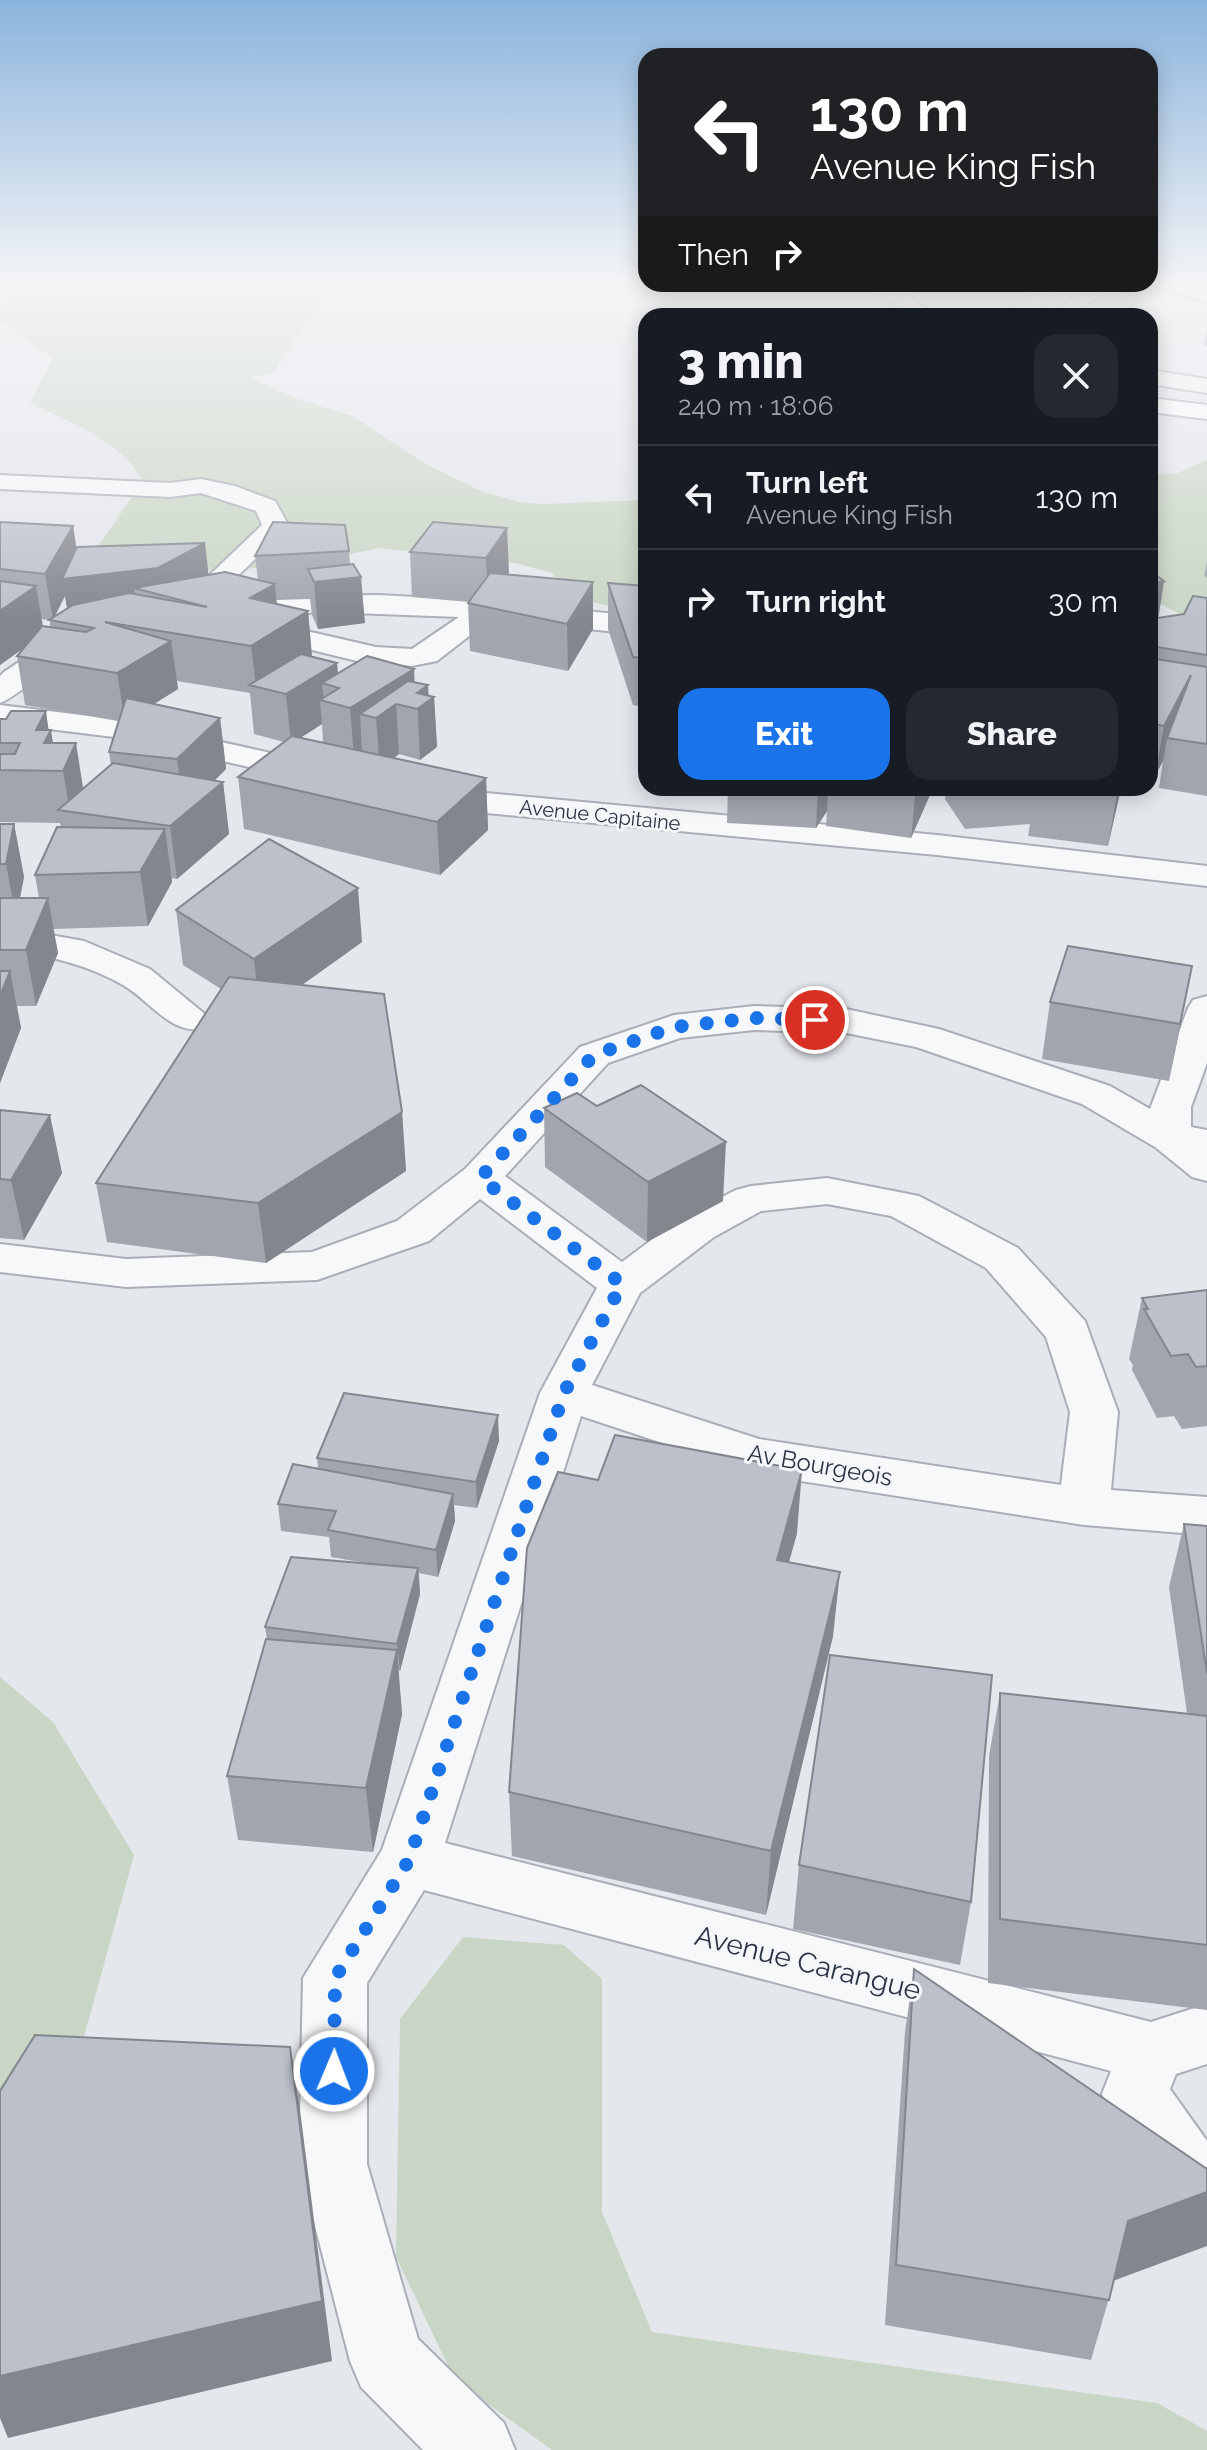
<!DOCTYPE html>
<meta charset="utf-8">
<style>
:root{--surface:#171b24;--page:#242831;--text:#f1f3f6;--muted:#9ea1a6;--line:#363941;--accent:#1a73e8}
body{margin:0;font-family:Raleway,sans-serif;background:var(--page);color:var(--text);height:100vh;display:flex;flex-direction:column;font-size:30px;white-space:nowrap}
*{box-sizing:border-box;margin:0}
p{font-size:26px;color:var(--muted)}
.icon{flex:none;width:44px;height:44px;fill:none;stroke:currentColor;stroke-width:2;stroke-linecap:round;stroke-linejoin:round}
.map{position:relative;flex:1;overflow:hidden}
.sheet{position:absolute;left:638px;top:308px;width:520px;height:488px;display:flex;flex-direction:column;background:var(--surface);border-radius:24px;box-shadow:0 4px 20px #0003}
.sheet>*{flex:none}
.hud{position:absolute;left:638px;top:48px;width:520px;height:244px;border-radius:24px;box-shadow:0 4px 20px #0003;background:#202124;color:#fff;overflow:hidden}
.pin{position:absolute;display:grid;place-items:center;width:68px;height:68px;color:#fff;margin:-34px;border:4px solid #fff;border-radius:50%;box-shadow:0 2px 8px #0007}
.me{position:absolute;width:88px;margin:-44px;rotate:1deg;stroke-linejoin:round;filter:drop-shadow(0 0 6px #0008)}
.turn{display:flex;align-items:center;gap:28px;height:168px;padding:0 40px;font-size:36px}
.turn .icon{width:104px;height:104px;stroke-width:2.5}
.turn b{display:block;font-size:56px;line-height:68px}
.then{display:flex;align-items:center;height:76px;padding:0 40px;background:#0003;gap:16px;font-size:30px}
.round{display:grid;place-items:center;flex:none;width:84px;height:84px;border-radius:24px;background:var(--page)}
.overview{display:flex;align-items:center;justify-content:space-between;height:136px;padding:0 40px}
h1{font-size:48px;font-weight:800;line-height:60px}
.action{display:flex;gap:16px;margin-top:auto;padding:16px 40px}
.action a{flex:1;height:92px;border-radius:24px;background:var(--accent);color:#fff;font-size:32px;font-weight:800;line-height:92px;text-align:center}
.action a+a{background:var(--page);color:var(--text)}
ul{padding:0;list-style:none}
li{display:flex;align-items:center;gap:24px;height:104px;padding:0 40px;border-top:2px solid var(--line)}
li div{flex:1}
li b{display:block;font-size:30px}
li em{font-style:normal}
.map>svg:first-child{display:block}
.green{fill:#c9d6c5}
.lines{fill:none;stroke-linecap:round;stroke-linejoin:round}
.minor-casing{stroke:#a9aeb7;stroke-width:4}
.major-casing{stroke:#a3abb8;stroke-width:4}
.highway-casing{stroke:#8b94a3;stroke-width:4}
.minor{fill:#f7f8fa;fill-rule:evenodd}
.major{fill:#fff;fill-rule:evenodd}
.highway{fill:#fff;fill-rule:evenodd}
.wall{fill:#a1a5ae;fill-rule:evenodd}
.shaded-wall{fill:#83868d}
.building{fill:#bbc0ca;stroke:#83868d;stroke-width:2}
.route{stroke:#1a73e8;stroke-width:14;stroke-dasharray:0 25.2}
.labels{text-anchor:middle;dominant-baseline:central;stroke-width:6;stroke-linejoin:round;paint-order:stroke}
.far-street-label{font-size:20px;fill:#2b3445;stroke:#f4f6f9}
.street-label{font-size:24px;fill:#2b3445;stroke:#f4f6f9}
.near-street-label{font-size:28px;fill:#2b3445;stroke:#f4f6f9}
</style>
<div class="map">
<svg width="1207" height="2450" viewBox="0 0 1207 2450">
<rect width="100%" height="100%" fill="#e4e7ec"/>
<g class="green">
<path d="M0,282H338L330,286L274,372L251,378L292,397L352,416L429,466L483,492L519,502L542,504L646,500V614L565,596L553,573L515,563L380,548L290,566L200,571L120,559L99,545L143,481C123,442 69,422 30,403L53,358L0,321V308L7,299L0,298Z"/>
<path d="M1207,460V618L1182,615L1150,599V475L1178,473Z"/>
<path d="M0,1677L53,1722L134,1855L82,2044L0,2108Z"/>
<path d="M463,1937L564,1945L602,1979V2212L652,2332L1157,2403L1207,2431V2450H552L455,2380L396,2257L400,2019Z"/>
</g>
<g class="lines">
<g class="minor-casing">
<g id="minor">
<path d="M1048,284H1074L1046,300L1029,316H1007L1032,292Z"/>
<path d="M1100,284H1127L1091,301L1073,316H1051L1077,293Z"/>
<path d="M1150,370L1207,379V393L1150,384Z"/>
<path d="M0,475L170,483L201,479L235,486L275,501L289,526L211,602L272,596L379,595L486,601L646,617V635L491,619L437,661L412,666L357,661L275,641L271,635L275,629L285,626L376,647L412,649L459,617L326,612L218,617L208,615L204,609C194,619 188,622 174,619L170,613L262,525L256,511L201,493L170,497L0,489Z"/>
<path d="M69,632L79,635L83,641L79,647C63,658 12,700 0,703V676L4,672L59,635Z"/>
<path d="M0,705L122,720L330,766L335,773L330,780L319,783L122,738L0,723Z"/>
<path d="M430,784L475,792L937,835L1207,866V886L937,855L475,812L418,801L414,794L418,787Z"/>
<path d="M0,926L84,941L150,969L212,1020L207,1028C171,1037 151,1001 123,985C85,963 43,955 0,948Z"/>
<path d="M1207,996V1063L1191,1107V1127L1207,1130V1181L1192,1177L1155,1147L1082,1104L916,1047L846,1033L754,1030L680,1038L608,1063L505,1176L622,1262L682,1217L736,1190L751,1186L827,1178L919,1196L1018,1248L1085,1321L1118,1412L1111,1490L1207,1497V1535L1084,1525L756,1474L581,1416L445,1843L1151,2022L1207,2004V2064L1176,2074L1170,2089L1207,2141V2217C1154,2196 1124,2145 1102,2094L1111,2071L424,1890L367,1983V2164L418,2339L504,2423L515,2450H423L361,2387L350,2361L299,2164L303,1978L382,1850L540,1393L597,1288L480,1199L429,1241L317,1280L126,1287L0,1272V1244L126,1259L312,1252L397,1221L465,1169L580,1047L674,1015L754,1006L846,1009L939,1029L1110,1086L1150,1109L1188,1008L1193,1000ZM827,1204L891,1216L986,1268L1046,1337L1070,1412L1061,1485L759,1439L592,1385L640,1293L714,1237L761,1211Z"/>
</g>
</g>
<g class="major-casing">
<g id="major">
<path d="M865,284H889L937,316H913Z"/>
<path d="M1150,398L1207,405V419L1150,412Z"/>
</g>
</g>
<g class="highway-casing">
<path id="highway" d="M1150,282H1170L1207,290V302L1141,284Z"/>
</g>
<use href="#minor" class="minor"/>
<use href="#major" class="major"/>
<use href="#highway" class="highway"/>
</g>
<g class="wall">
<path d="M1207,329V346L1204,345Z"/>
<path d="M0,522L73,526L76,549L208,575L258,580L255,556L349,551L350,564L365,623L318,629L312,615L310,599L276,600L277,604L308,611L312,656L337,663L338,674L415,682L428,696L434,697L437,747L420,760L399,754L394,758L486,778L488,830L440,875L244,829L238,777L284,742L254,734L250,693L177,681L178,689L154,704L220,718L226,769L214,781L223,782L229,834L177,879L172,878V882L148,926L53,929L58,953L36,1006H17L21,1028L0,1083V824H14L24,877L20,898H39L35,875L61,827L60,823L0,822V719L49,730L53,743L83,789L111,766L109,752L118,721L25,705L17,656L25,647L0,665ZM65,596L67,609L54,617ZM41,619L50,620V628L42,626ZM322,724L323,743L300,738Z"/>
<path d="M433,522L509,573L508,574L593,582V629L568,671L470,651L468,603L469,602L412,597L410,552Z"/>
<path d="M1207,561V578L1204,576Z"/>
<path d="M1150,571L1164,581L1158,618L1184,614L1207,598V796L1159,788L1163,761L1155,776L1150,775Z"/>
<path d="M608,583L646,586V707L633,705L608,629Z"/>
<path d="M728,788H933L911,838L826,826L827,811L816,828L727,823Z"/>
<path d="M944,788H1121L1108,846L1028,836L1030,824L965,829L945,799L946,789L943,790Z"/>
<path d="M176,910L362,942L302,985L402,1112L406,1171L266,1263L107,1242L96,1183L221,989L183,965Z"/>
<path d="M1050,1002L1181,1022L1169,1081L1042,1059Z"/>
<path d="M597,1106L723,1201L647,1242L545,1167L544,1108Z"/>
<path d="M0,1110L62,1173L24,1240L0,1238Z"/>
<path d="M1207,1290V1426L1182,1429L1174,1416L1157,1418L1132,1370L1133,1365L1129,1359L1142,1298Z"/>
<path d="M499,1441L477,1508L454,1505L455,1521L438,1577L419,1573L420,1594L400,1671L398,1670L402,1714L373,1852L238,1840L227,1776L267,1640L265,1627L366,1563L331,1557L329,1537L281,1531L278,1504L318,1469L317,1458Z"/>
<path d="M1184,1524L1207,1526V2010L988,1983L989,1756L1000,1693L1187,1713L1169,1587Z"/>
<path d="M797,1533L789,1562L833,1636L766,1915L512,1856L509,1792Z"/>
<path d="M799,1865L971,1902L960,1965L793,1929Z"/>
<path d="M914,1969L1114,2281L1091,2360L885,2325L905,2032Z"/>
</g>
<g class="shaded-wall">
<path d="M73,526L80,570L205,543L210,588H134L138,617L70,624L65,596L53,620L45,574Z"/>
<path d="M507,528L509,573L488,604L486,558Z"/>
<path d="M361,577L365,623L318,629L314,582Z"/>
<path d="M1164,581L1157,627L1150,628V583Z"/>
<path d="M593,582V629L568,671L567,624Z"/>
<path d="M275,584L279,629L308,611L312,658L256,686L251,646L250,598Z"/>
<path d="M36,586L44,633L0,665V611Z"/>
<path d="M171,641L178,689L125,722L117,673Z"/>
<path d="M337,663L339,688L322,683L324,701L320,700L322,724L291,744L286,694Z"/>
<path d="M414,669L416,709L396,704L399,754L380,768L376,718L360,714L362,753L354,758L350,708Z"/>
<path d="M1191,675L1167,738L1163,761L1155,776L1164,726Z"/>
<path d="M428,685L429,701L434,697L437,747L420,760L417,693Z"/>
<path d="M46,711L49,733L51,730L57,771L36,730Z"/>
<path d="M220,718L226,769L184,811L177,759Z"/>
<path d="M76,743L84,794L70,812L63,771Z"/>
<path d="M486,778L488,830L440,875L437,822Z"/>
<path d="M223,782L229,834L177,879L170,826Z"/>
<path d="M818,788H828L827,811L816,828Z"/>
<path d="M916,788H933L911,838Z"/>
<path d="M1118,788H1121L1108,846Z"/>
<path d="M14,824L24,877L16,918L6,864Z"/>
<path d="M165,829L172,882L148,926L140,872Z"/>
<path d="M358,888L362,942L260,1015L254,959Z"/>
<path d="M48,898L58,953L36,1006L26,950Z"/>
<path d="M1192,966L1181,1022L1169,1081L1180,1024Z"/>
<path d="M10,971L21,1028L0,1083V996Z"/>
<path d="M402,1112L406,1171L266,1263L258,1203Z"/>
<path d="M50,1115L62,1173L24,1240L11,1180Z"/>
<path d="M726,1142L723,1201L647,1242L648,1182Z"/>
<path d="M498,1415L499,1441L477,1508L476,1482Z"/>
<path d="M802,1470L797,1533L772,1623L777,1560Z"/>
<path d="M453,1494L455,1521L438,1577L436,1550Z"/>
<path d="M418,1568L420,1594L400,1671L397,1644Z"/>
<path d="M840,1572L833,1636L766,1915L771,1851Z"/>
<path d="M397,1650L402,1714L373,1852L366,1788Z"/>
<path d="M290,2047L300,2110L332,2361L8,2438L0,2418V2376Z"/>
<path d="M1207,2192V2246L1110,2282L1128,2221Z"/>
</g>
<g class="building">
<path d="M0,522L73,526L45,574L0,569Z"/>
<path d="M273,522L345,525L349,551L255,556Z"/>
<path d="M433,522L507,528L486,558L410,552Z"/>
<path d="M205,543L158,568L62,579L77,547Z"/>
<path d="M353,564L361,577L314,582L308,569Z"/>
<path d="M1150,571L1164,581L1150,583Z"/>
<path d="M225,572L275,584L250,598L308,611L251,646L105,622L171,641L117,673L17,656L42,626L86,632L94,628L49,620L73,605L129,593L207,607L134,588Z"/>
<path d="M490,573L593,582L567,624L468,603Z"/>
<path d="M0,581L36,586L0,611Z"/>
<path d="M608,583L646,586V658L633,657Z"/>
<path d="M1193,596L1207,598V655L1150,646V619L1184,614Z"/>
<path d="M301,654L337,663L286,694L249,685Z"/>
<path d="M367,656L414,669L350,708L320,700L339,688L322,683Z"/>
<path d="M1150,658L1207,667V744L1167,738L1191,675L1164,726L1150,723Z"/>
<path d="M408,681L428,685L417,693L434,697L417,709L396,704L376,718L360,714Z"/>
<path d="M126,698L220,718L177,759L109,752Z"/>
<path d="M11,711H46L36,730H51L44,743H76L63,771L0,770V754H15L20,743H0V719H6Z"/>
<path d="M292,736L486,778L437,822L238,777Z"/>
<path d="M113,763L223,782L170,826L58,810Z"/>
<path d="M1071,788H1118L1117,794Z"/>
<path d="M0,824H14L6,864H0Z"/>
<path d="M57,827L165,829L140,872L35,875Z"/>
<path d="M269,839L358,888L254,959L176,910Z"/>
<path d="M0,898H48L26,950H0Z"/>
<path d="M1068,946L1192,966L1180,1024L1050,1002Z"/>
<path d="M0,971H10L0,996Z"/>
<path d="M229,977L384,994L402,1112L258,1203L96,1183Z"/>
<path d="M641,1085L726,1142L648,1182L544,1108L577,1093L597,1106Z"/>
<path d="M0,1110L50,1115L11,1180L0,1179Z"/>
<path d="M1207,1290V1366L1196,1367L1188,1354L1171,1356L1144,1309H1148L1142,1298Z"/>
<path d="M344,1393L498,1415L476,1482L317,1458Z"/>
<path d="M615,1435L802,1470L777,1560L840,1572L771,1851L509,1792L527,1548L558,1472L598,1480Z"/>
<path d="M293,1464L453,1494L436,1550L328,1530L336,1511L278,1504Z"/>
<path d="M1184,1524L1207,1526V1673Z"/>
<path d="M291,1557L418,1568L397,1644L265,1627Z"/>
<path d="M266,1639L397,1650L366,1788L227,1776Z"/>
<path d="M830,1655L992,1675L971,1902L799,1865Z"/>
<path d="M1000,1693L1207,1716V1945L1000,1919Z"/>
<path d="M914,1969L1207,2169V2192L1128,2221L1109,2300L896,2265Z"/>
<path d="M35,2035L290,2047L322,2301L0,2376V2091Z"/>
</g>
<linearGradient id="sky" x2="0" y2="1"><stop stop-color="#8bb4dd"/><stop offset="0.45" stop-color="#f3f4f6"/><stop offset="1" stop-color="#f3f4f6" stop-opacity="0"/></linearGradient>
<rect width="1207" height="625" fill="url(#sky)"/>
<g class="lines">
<path class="route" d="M334,2071L335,1978L409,1860L564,1393L622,1284L480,1178L594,1055L674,1027L754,1018L815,1020"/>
</g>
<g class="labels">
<g class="far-street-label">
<text transform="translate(600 815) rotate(6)">Avenue Capitaine</text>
</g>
<g class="street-label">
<text transform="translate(820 1465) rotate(10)">Av Bourgeois</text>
</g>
<g class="near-street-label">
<text transform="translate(808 1963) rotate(14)">Avenue Carangue</text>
</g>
</g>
</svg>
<div class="pin" style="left:815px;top:1020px;background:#d93025"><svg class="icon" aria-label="arrive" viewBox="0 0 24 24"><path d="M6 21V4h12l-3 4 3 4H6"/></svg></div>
<svg class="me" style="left:334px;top:2071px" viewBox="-20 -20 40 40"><circle r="17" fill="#1a73e8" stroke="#fff" stroke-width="3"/><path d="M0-11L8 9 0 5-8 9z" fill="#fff"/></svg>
<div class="hud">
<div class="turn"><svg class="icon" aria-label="left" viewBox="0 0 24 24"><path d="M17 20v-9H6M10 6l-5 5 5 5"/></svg><div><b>130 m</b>Avenue King Fish</div></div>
<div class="then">Then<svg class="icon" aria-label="right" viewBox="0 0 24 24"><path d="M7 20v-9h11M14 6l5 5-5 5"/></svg></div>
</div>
<section class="sheet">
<div class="overview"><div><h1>3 min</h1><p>240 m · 18:06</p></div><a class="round"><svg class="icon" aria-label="close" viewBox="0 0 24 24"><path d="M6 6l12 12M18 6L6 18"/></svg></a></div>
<ul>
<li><svg class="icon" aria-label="left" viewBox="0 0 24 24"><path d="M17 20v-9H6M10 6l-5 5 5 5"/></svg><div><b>Turn left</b><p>Avenue King Fish</p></div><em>130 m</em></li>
<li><svg class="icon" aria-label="right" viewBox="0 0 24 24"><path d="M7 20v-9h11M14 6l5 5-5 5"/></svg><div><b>Turn right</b></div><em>30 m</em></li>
</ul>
<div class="action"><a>Exit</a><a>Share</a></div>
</section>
</div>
